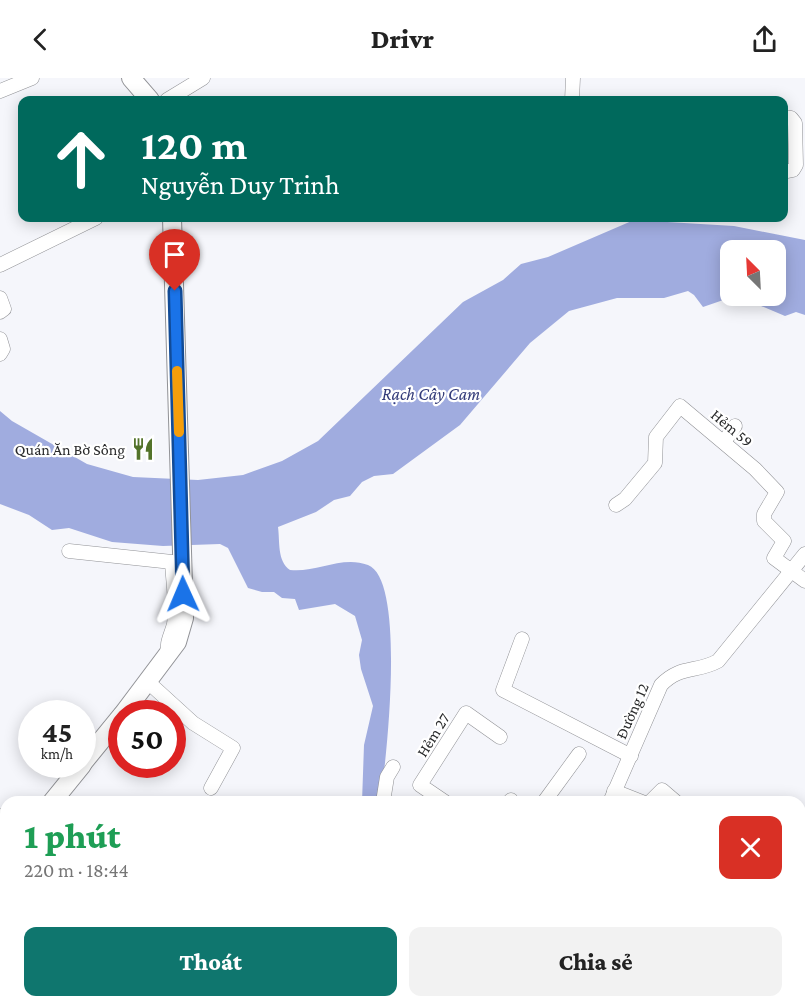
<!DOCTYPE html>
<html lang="vi">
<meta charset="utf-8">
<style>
:root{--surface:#fff;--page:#f2f2f2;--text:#222;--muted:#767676;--accent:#0f766e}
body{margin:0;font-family:"Crimson Pro",serif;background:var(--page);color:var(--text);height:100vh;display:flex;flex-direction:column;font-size:22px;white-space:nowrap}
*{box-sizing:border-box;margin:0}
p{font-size:20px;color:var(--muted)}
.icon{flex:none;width:33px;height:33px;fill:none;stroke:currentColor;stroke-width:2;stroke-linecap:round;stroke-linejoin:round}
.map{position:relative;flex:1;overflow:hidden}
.panel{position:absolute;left:0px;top:718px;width:806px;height:212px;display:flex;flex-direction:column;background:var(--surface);border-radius:18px 18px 0 0;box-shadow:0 3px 15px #0003}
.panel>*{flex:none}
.banner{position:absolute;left:18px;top:18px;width:770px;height:126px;border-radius:12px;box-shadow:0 3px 15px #0003;background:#00695c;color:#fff;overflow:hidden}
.needle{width:39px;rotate:336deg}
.buttons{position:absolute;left:720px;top:162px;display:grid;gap:12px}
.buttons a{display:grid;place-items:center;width:66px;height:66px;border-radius:12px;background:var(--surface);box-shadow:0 3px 15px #0003;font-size:30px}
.speed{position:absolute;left:18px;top:622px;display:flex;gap:12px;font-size:30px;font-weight:700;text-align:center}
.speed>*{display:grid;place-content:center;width:78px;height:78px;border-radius:50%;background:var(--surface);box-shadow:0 3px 15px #0003;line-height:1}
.speed small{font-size:15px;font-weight:400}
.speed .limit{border:9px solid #d22;background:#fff;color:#111}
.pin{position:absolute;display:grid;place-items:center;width:51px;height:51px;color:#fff;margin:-62px -26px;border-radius:50% 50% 50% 0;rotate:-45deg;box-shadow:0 0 6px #0007}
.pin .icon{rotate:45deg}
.me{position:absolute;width:66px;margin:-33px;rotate:359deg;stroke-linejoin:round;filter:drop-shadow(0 0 4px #0008)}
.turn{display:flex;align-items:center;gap:21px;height:126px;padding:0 24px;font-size:27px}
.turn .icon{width:78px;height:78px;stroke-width:2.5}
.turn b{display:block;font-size:42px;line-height:51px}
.round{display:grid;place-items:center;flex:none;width:63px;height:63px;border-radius:12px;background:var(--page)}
.summary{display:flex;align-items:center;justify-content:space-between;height:102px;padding:0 24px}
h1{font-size:36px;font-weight:800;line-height:45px;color:#1e9e55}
.cta{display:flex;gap:12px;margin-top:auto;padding:12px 24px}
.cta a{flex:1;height:69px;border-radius:12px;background:var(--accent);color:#fff;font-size:24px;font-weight:800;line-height:69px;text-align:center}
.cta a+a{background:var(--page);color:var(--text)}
header{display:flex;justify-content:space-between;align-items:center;height:78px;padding:0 24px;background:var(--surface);font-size:27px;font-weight:800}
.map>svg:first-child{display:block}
.water{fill:#a0acdf;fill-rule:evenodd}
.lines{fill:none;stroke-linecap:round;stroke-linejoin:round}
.minor-casing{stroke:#919296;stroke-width:15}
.major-casing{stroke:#919296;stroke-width:20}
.minor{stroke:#fff;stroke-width:14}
.major{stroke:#fff;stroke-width:18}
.route-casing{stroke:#114b97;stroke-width:15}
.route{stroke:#1a73e8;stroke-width:10}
.slow{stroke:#f59e0b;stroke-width:10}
.labels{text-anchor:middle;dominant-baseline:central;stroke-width:4.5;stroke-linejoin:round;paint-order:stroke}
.street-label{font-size:16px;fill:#292a2b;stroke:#fff}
.poi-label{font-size:16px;fill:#292a2b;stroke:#fff;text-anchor:end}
.water-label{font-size:18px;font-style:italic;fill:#333b79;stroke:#fff}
</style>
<header><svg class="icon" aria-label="back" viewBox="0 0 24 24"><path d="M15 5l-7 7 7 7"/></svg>Drivr<svg class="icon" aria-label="share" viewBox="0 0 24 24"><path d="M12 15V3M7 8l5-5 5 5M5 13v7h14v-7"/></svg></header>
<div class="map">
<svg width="805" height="929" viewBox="0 0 805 929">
<rect width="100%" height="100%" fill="#f5f6fb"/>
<path class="water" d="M634,142L734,148L805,162V237L796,234L785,238L754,225L739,226L738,222L732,219L703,229L694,217L688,213L664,220H617L569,233L530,265L460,347L393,396L374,398L362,404L350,418L334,422L316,434L278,449C280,464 277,483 290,492C316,495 342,477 368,487C407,502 386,687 380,724H362L364,667L373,628L361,591L359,577L362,562L355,538L335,526L299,532L295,521L282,520L274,514H262L248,510L228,470L220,466L163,468L112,464L69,450L52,452L29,437L0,426V333L12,343L87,386L133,399L198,402L243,397L282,383L318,363L463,224L503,202L521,186L548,179ZM730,172H776V218H730Z"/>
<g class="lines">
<g class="minor-casing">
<g id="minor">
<path d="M0,13L32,0"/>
<path d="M167,22L203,0"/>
<path d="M572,22L573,0"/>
<path d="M783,39L791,40L795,45L796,87L793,92L783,94"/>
<path d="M0,187L96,140"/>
<path d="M0,220L4,231L0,234"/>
<path d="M0,261L3,271L0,276"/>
<path d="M724,364L735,348"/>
<path d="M616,427L625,421L655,385L656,359L680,328L755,391L777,414L764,436V443L784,463L774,480L805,503"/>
<path d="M69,473L172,484C173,504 177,527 174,546C171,558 166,564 168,577"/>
<path d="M522,561L503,612L631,678"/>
<path d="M148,604L193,645L233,670L211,710"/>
<path d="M614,713L642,724"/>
<path d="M383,724L387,699L393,689"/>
<path d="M445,724L420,707L466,635L500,659"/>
<path d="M509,724L511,722"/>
<path d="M544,724L579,676"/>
<path d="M610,724L661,607C680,587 696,595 718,583L805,476"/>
<path d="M650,724L662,712L676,724"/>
<path d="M0,738L6,744"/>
<path d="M161,924L165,929"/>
<path d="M209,929L213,924"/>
<path d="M422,929L425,924"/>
<path d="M690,929V924"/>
</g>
</g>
<g class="major-casing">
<g id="major">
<path d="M131,0L150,22"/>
<path d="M123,636L177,564L184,540L172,140"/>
<path d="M82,686L122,637"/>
<path d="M52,724L82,687"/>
<path d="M0,793L6,784"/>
</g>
</g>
<use href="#minor" class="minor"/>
<use href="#major" class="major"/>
</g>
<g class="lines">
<g class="route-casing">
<path id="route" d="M175,213L183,516"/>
</g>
<use href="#route" class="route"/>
<path class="slow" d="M177,293L179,354"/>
</g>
<defs>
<g id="restaurant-bare" transform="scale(1.8)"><path d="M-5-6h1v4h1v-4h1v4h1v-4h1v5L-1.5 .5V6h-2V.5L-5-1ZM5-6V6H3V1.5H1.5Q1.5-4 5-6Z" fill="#53732a" stroke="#fff" stroke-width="2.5" paint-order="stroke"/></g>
</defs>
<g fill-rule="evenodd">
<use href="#restaurant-bare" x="143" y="371"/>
</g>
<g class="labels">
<g class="street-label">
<text transform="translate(732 350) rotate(40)">Hẻm 59</text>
<text transform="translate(632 633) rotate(-66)">Đường 12</text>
<text transform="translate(433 657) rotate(-58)">Hẻm 27</text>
</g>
<g class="poi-label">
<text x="125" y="371">Quán Ăn Bờ Sông</text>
</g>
<g class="water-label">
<text x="431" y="316">Rạch Cây Cam</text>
</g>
</g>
</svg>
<div class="buttons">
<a><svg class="needle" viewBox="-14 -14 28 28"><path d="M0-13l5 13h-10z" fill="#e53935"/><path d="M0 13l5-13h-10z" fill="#767676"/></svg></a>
</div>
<div class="speed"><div>45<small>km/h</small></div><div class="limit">50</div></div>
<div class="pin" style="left:175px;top:213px;background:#d93025"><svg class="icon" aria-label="arrive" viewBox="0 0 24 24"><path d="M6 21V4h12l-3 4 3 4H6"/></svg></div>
<svg class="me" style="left:183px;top:516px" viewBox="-20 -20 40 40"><path d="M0-17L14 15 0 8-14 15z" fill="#1a73e8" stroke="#fff" stroke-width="4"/></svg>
<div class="banner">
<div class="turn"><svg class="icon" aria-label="ahead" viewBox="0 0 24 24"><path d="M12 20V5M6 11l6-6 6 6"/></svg><div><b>120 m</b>Nguyễn Duy Trinh</div></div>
</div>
<section class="panel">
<div class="summary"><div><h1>1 phút</h1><p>220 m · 18:44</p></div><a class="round" style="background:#d93025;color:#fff"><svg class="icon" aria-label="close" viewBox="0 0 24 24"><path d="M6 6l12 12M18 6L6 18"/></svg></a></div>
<div class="cta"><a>Thoát</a><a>Chia sẻ</a></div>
</section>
</div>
